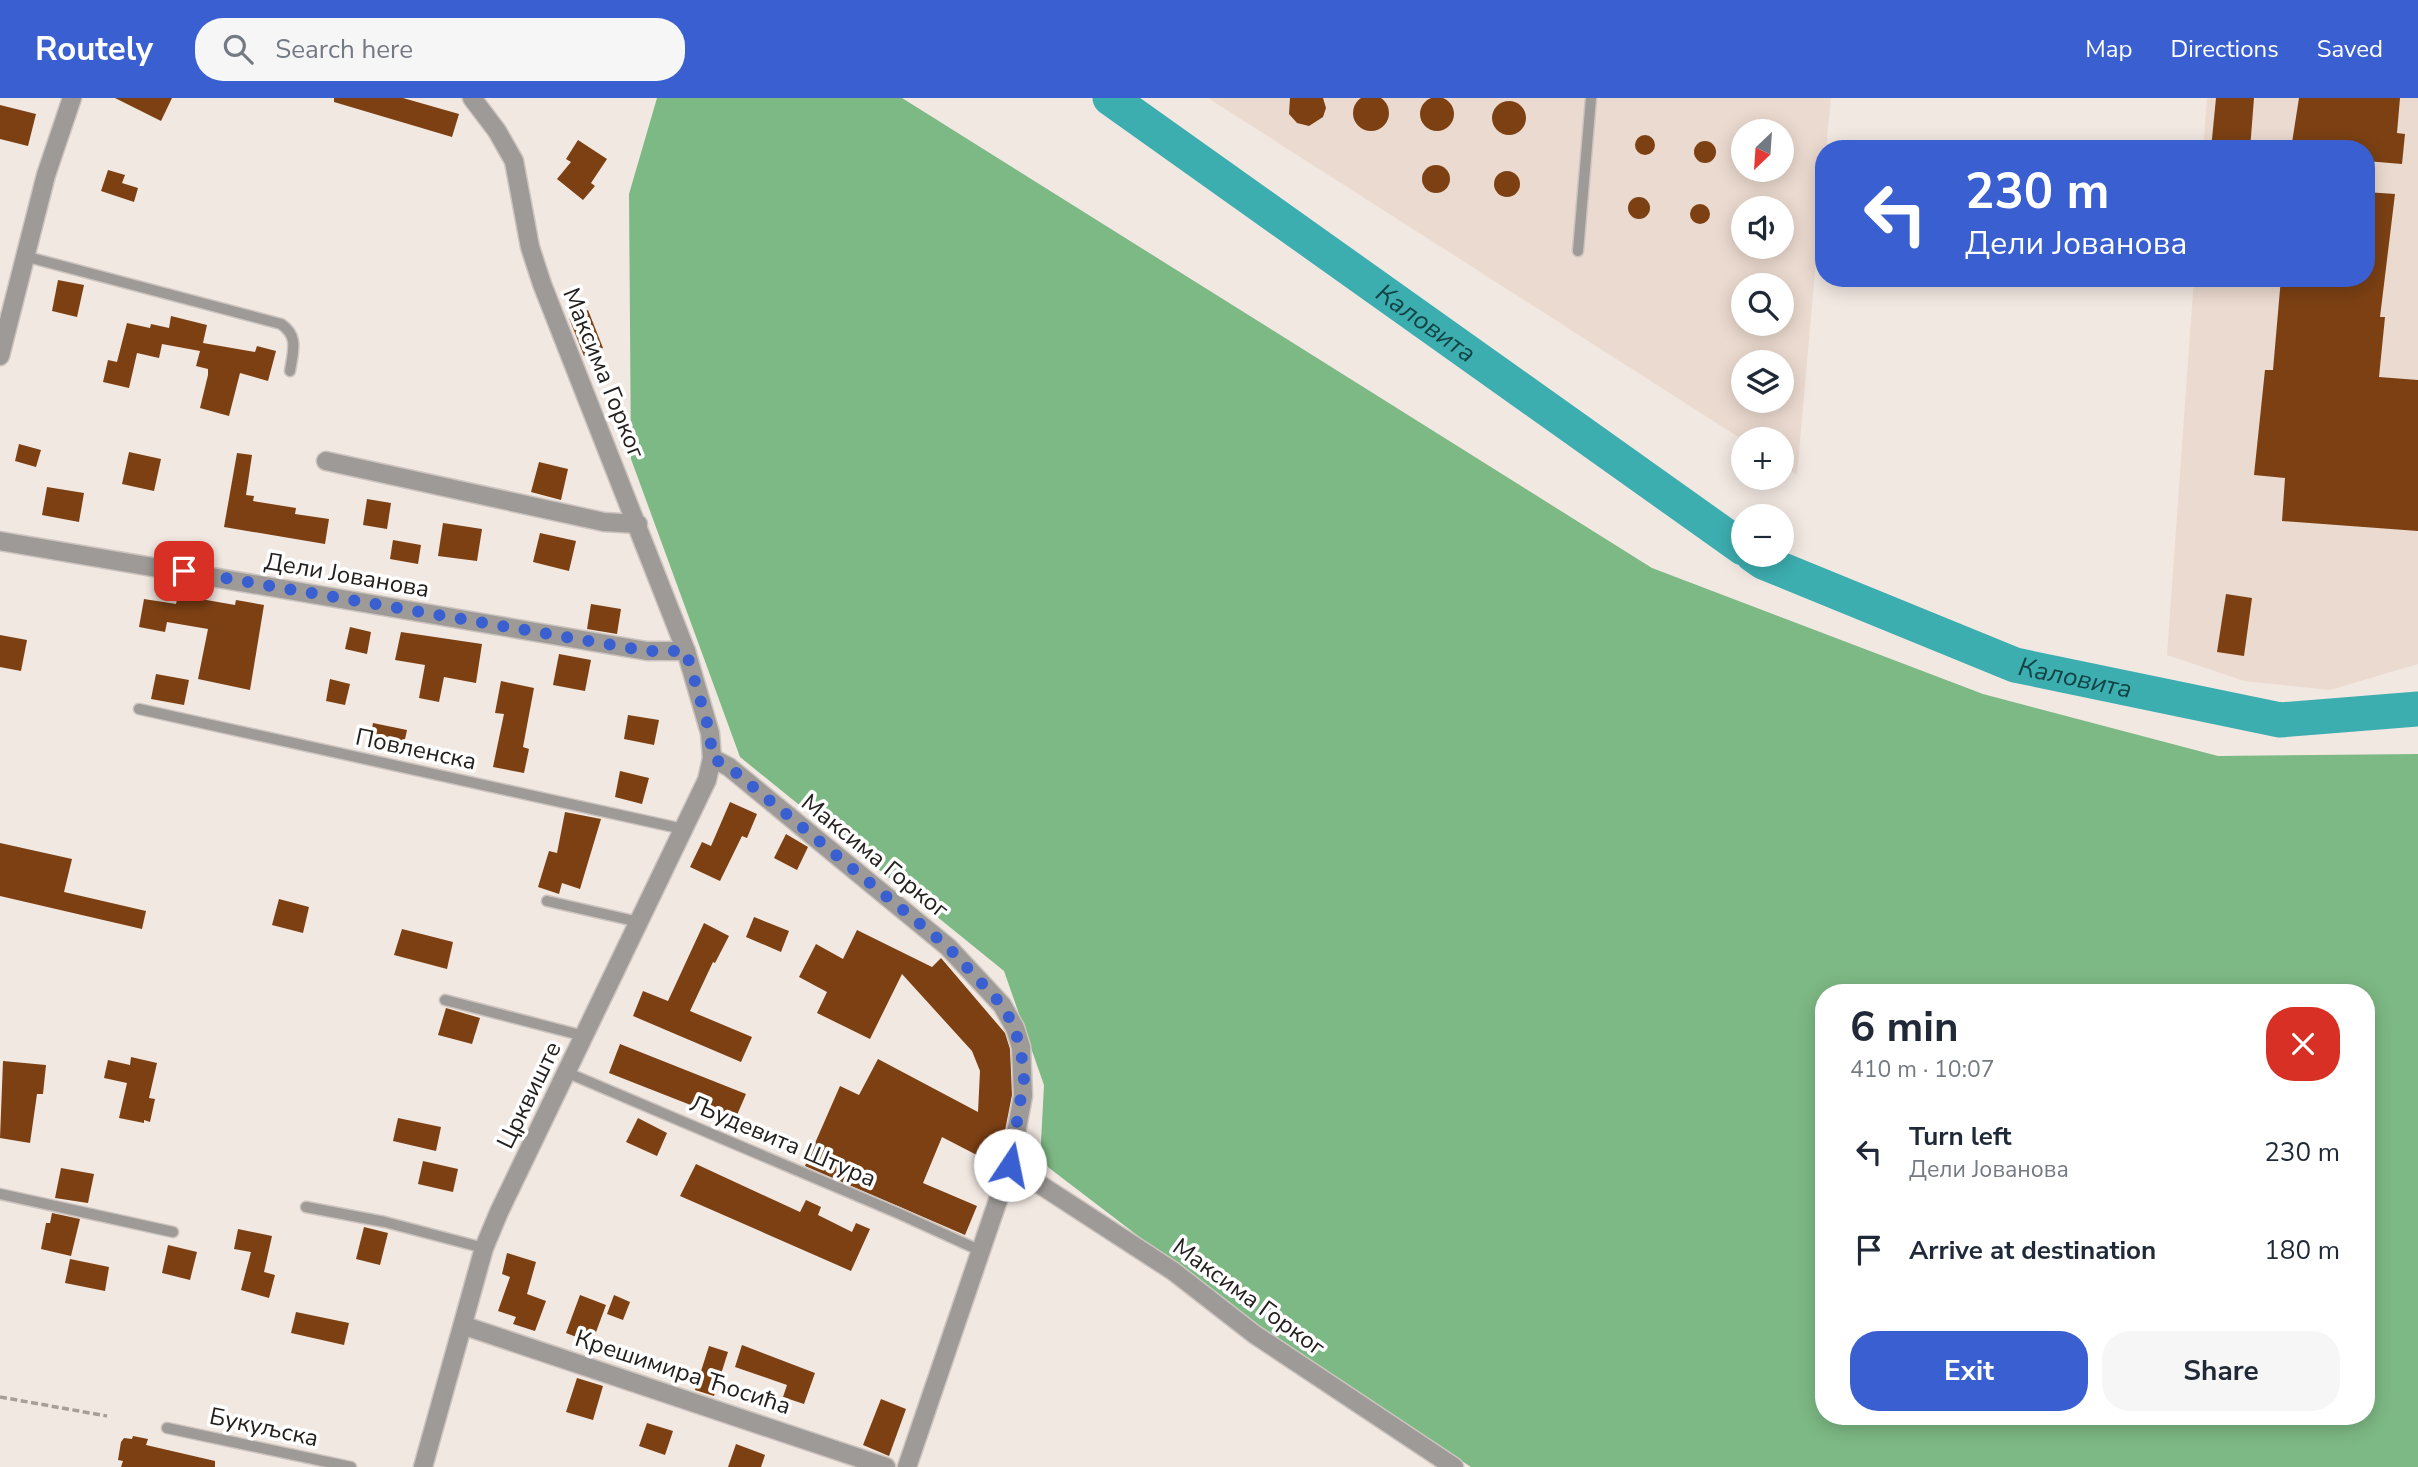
<!DOCTYPE html>
<meta charset="utf-8">
<style>
:root{--surface:#fff;--page:#f6f6f7;--text:#1f2937;--muted:#747a83;--accent:#395fd0}
body{margin:0;font-family:"Nunito Sans",sans-serif;background:var(--page);color:var(--text);height:100vh;display:flex;flex-direction:column;font-size:26px;white-space:nowrap}
*{box-sizing:border-box;margin:0}
p{font-size:23px;color:var(--muted)}
.icon{flex:none;width:38px;height:38px;fill:none;stroke:currentColor;stroke-width:2;stroke-linecap:round;stroke-linejoin:round}
.map{position:relative;flex:1;overflow:hidden}
.sheet{position:absolute;left:1815px;top:886px;width:560px;height:441px;display:flex;flex-direction:column;background:var(--surface);border-radius:28px;box-shadow:0 4px 18px #0003}
.sheet>*{flex:none}
.top-card{position:absolute;left:1815px;top:42px;width:560px;height:147px;border-radius:28px;box-shadow:0 4px 18px #0003;background:#395fd0;color:#fff;overflow:hidden}
.needle{width:46px;rotate:205deg}
.controls{position:absolute;left:1731px;top:21px;display:grid;gap:14px}
.controls a{display:grid;place-items:center;width:63px;height:63px;border-radius:50%;background:var(--surface);box-shadow:0 4px 18px #0003;font-size:35px}
.pin{position:absolute;display:grid;place-items:center;width:60px;height:60px;color:#fff;margin:-30px;border-radius:14px;box-shadow:0 4px 10px #0006}
.me{position:absolute;width:77px;margin:-38px;rotate:11deg;stroke-linejoin:round;filter:drop-shadow(0 0 5px #0008)}
.turn{display:flex;align-items:center;gap:24px;height:147px;padding:0 35px;font-size:32px}
.turn .icon{width:91px;height:91px;stroke-width:2.5}
.turn b{display:block;font-size:49px;line-height:60px}
.round{display:grid;place-items:center;flex:none;width:74px;height:74px;border-radius:28px;background:var(--page)}
.overview{display:flex;align-items:center;justify-content:space-between;height:119px;padding:0 35px}
h1{font-size:42px;font-weight:700;line-height:52px}
.primary-button{display:flex;gap:14px;margin-top:auto;padding:14px 35px}
.primary-button a{flex:1;height:80px;border-radius:28px;background:var(--accent);color:#fff;font-size:28px;font-weight:700;line-height:80px;text-align:center}
.primary-button a+a{background:var(--page);color:var(--text)}
ul{padding:0;list-style:none}
li{display:flex;align-items:center;gap:21px;height:98px;padding:0 35px}
li div{flex:1}
li b{display:block;font-size:26px}
li em{font-style:normal}
header{display:flex;align-items:center;gap:42px;box-sizing:border-box;height:98px;padding:0 35px;background:var(--accent);color:#fff}
header strong{font-size:33px}
nav{display:flex;gap:38px;margin-inline-start:auto;font-size:24px}
.search{width:490px;height:63px;background:var(--page);display:flex;align-items:center;gap:18px;box-sizing:border-box;padding:0 24px;border-radius:28px;color:var(--muted);font-size:26px}
.map>svg:first-child{display:block}
.built{fill:#ebdacf;fill-rule:evenodd}
.forest{fill:#7db984;fill-rule:evenodd}
.lines{fill:none;stroke-linecap:round;stroke-linejoin:round}
.river{stroke:#3daeb0;stroke-width:35}
.building{fill:#7c4013}
.service-casing{stroke:#cdc4bf;stroke-width:13}
.minor-casing{stroke:#cdc4bf;stroke-width:21}
.path{stroke:#a69e99;stroke-width:3.5;stroke-dasharray:7 3.5;stroke-linecap:butt}
.service{stroke:#9d9a97;stroke-width:10}
.minor{stroke:#9d9a97;stroke-width:18}
.route{stroke:#395fd0;stroke-width:12;stroke-dasharray:0 21.6}
.labels{text-anchor:middle;dominant-baseline:central;stroke-width:7;stroke-linejoin:round;paint-order:stroke}
.street-label{font-size:24px;fill:#24201e;stroke:#fff}
.water-label{font-size:26px;font-style:italic;fill:#124445;stroke:#fff}
</style>
<header>
<strong>Routely</strong>
<div class="search"><svg class="icon" aria-label="search" viewBox="0 0 24 24"><circle cx="10" cy="10" r="6"/><path d="M15 15l6 6"/></svg>Search here</div>
<nav><a>Map</a><a>Directions</a><a>Saved</a></nav>
</header>
<div class="map">
<svg width="2418" height="1369" viewBox="0 0 2418 1369">
<rect width="100%" height="100%" fill="#f2e8e2"/>
<g class="built">
<path d="M1208,0H1831L1826,51H1824L1823,84L1797,377L1782,367V341L1743,342ZM1743,33H1782V72H1743ZM1743,110H1782V149H1743ZM1743,187H1782V226H1743ZM1743,264H1782V303H1743Z"/>
<path d="M2207,0H2418V566L2330,592L2244,583L2167,557L2194,180H2366V51H2203Z"/>
</g>
<path class="forest" d="M657,0H902L1652,470L1983,596L2218,658L2418,656V1369H1471L1277,1244L1040,1063L1044,987L1004,873L740,659L631,361L629,96ZM1824,894H2366V1318H1824Z"/>
<g class="lines">
<g class="river">
<path id="s1" d="M1110,0L1743,450"/>
<path id="s2" d="M1753,457L1763,464L2015,567L2280,622L2418,611"/>
</g>
</g>
<g class="building">
<circle cx="1371" cy="15" r="18"/>
<circle cx="1437" cy="16" r="17"/>
<path d="M115,0H172L161,23Z"/>
<path d="M334,0H403L459,16L452,39L334,4Z"/>
<path d="M1290,0H1323L1326,10L1323,19L1309,28L1297,25L1289,16Z"/>
<path d="M2216,0H2254L2250,51H2211Z"/>
<path d="M2299,0H2400L2397,35L2405,36L2402,66L2366,63V51H2291Z"/>
<circle cx="1509" cy="20" r="17"/>
<path d="M0,7L36,16L28,48L0,41Z"/>
<circle cx="1645" cy="47" r="10"/>
<path d="M578,42L607,61L591,85L595,88L583,102L557,81L571,64L566,61Z"/>
<circle cx="1705" cy="54" r="11"/>
<circle cx="1436" cy="81" r="14"/>
<path d="M108,72L125,77L122,85L138,90L134,104L101,93Z"/>
<circle cx="1507" cy="86" r="13"/>
<path d="M2366,94L2395,96L2380,219H2385L2379,279L2418,282V433L2282,423L2285,380L2254,377L2265,272H2273L2281,180H2366Z"/>
<circle cx="1639" cy="110" r="11"/>
<circle cx="1700" cy="116" r="10"/>
<path d="M58,182L84,187L77,219L52,213Z"/>
<path d="M588,212L603,250L584,258L569,220Z"/>
<path d="M171,218L207,227L203,245L255,254L257,248L276,253L268,283L240,275L229,318L200,310L208,277V271L196,268L200,253L162,246L159,260L137,255L129,290L103,284L108,262L117,264L127,225L150,230L151,226L169,230Z"/>
<path d="M19,346L41,352L36,369L15,363Z"/>
<path d="M129,354L161,361L154,393L122,386Z"/>
<path d="M237,355L252,357L246,397L254,398L253,403L296,410L295,416L329,421L325,446L224,429Z"/>
<path d="M539,364L568,371L561,402L531,394Z"/>
<path d="M47,389L84,395L79,424L42,417Z"/>
<path d="M367,401L391,405L387,431L363,427Z"/>
<path d="M443,425L482,431L477,463L438,458Z"/>
<path d="M540,435L576,443L569,473L533,464Z"/>
<path d="M393,442L421,447L418,466L390,461Z"/>
<path d="M2226,496L2252,500L2244,558L2217,554Z"/>
<path d="M178,497L235,507L236,502L264,507L250,592L198,581L208,531L167,524L165,534L139,529L144,501L176,506Z"/>
<path d="M591,506L621,511L617,536L587,531Z"/>
<path d="M350,529L371,534L367,556L345,551Z"/>
<path d="M401,534L482,546L476,585L444,579L439,604L419,600L425,567L395,562Z"/>
<path d="M0,537L27,542L21,573L0,569Z"/>
<path d="M559,556L591,562L585,593L553,587Z"/>
<path d="M156,576L189,582L184,607L151,601Z"/>
<path d="M330,581L350,586L345,607L326,603Z"/>
<path d="M501,583L534,590L523,649L529,651L524,675L493,669L504,616L495,615Z"/>
<path d="M628,617L659,622L654,647L624,641Z"/>
<path d="M373,625L407,632L402,655L369,648Z"/>
<path d="M620,673L649,680L642,706L615,699Z"/>
<path d="M730,704L757,716L747,740L742,738L720,783L690,769L702,744L711,748Z"/>
<path d="M565,714L601,721L580,791L562,785L559,796L538,789L549,753L557,755Z"/>
<path d="M786,736L808,749L797,772L774,760Z"/>
<path d="M0,745L72,761L64,794L146,813L142,831L0,798Z"/>
<path d="M279,801L309,809L303,835L272,827Z"/>
<path d="M754,819L789,833L781,854L746,839Z"/>
<path d="M704,825L729,838L715,865L713,864L690,913L752,939L741,964L633,918L643,893L668,903Z"/>
<path d="M402,831L453,844L447,871L394,857Z"/>
<path d="M857,832L932,869L941,860L1005,935L1010,951L1012,997L998,1068L942,1039L923,1085L977,1108L965,1137L805,1068L840,988L859,997L878,961L978,1014L980,973L972,953L902,876L870,941L817,915L827,894L799,879L816,846L843,861Z"/>
<path d="M446,910L480,920L472,946L438,937Z"/>
<path d="M620,946L746,996L734,1024L609,975Z"/>
<path d="M131,959L157,965L149,1000L155,1001L150,1024L144,1022V1025L119,1020L127,985L104,980L108,962L130,967Z"/>
<path d="M3,963L46,967L43,996H37L30,1045L0,1040Z"/>
<path d="M398,1020L441,1029L436,1053L393,1043Z"/>
<path d="M638,1020L667,1035L657,1058L626,1044Z"/>
<path d="M423,1063L458,1071L453,1094L418,1086Z"/>
<path d="M696,1066L800,1114L806,1102L821,1109L818,1117L852,1134L856,1125L870,1131L851,1173L680,1098Z"/>
<path d="M61,1070L94,1076L88,1105L55,1100Z"/>
<path d="M52,1115L80,1121L71,1158L41,1151L46,1125H50Z"/>
<path d="M364,1129L388,1135L380,1167L356,1161Z"/>
<path d="M238,1131L272,1138L264,1174L275,1177L269,1200L241,1192L251,1154L234,1151Z"/>
<path d="M168,1147L197,1154L190,1182L162,1175Z"/>
<path d="M507,1155L536,1164L527,1196L546,1203L535,1233L513,1226L516,1219L498,1213L510,1179L502,1176Z"/>
<path d="M70,1161L109,1169L105,1193L65,1185Z"/>
<path d="M580,1197L606,1207L592,1245L566,1235Z"/>
<path d="M614,1197L630,1204L623,1222L607,1216Z"/>
<path d="M296,1214L349,1225L344,1247L291,1235Z"/>
<path d="M742,1247L815,1275L804,1306L783,1299L787,1287L735,1269Z"/>
<path d="M709,1248L728,1254L714,1298L695,1292Z"/>
<path d="M577,1280L603,1288L593,1322L566,1314Z"/>
<path d="M881,1301L906,1311L889,1358L863,1347Z"/>
<path d="M647,1325L673,1333L665,1357L639,1348Z"/>
<path d="M133,1338L148,1341L146,1347L215,1363V1369H121L123,1363L118,1362L121,1344L124,1340L132,1341Z"/>
<path d="M736,1346L765,1357L761,1369H728Z"/>
</g>
<g class="lines">
<g class="service-casing">
<g id="service">
<path d="M1578,153L1591,0"/>
<path d="M24,158L281,226C299,238 293,253 290,273"/>
<path d="M139,611L683,731"/>
<path d="M547,803L639,824"/>
<path d="M445,902L584,938"/>
<path d="M568,975L900,1116L981,1153"/>
<path d="M0,1096L173,1134"/>
<path d="M306,1109L385,1124L484,1150"/>
<path d="M167,1330L351,1369"/>
</g>
</g>
<g class="minor-casing">
<g id="minor">
<path d="M0,258L46,77L72,0"/>
<path d="M326,363L604,424L638,426"/>
<path d="M0,443L647,553H686"/>
<path d="M712,660L729,669L948,849L1002,907L1015,930L1021,949L1023,998L1010,1067L907,1369"/>
<path d="M1010,1067L1173,1173L1254,1236L1454,1369"/>
<path d="M465,1228L886,1369"/>
<path d="M423,1369L484,1150L499,1114L707,682L712,660L710,635L686,553L542,186L530,149L514,63L497,33L472,0"/>
</g>
</g>
<path class="path" d="M0,1299L107,1318"/>
<use href="#service" class="service"/>
<use href="#minor" class="minor"/>
</g>
<g class="lines">
<path class="route" d="M184,473L647,553H686L710,635L712,660L729,669L948,849L1002,907L1015,930L1025,974L1010,1067"/>
</g>
<g class="labels">
<g class="street-label">
<text transform="translate(604 275) rotate(68)">Максима Горког</text>
<text transform="translate(347 477) rotate(10)">Дели Јованова</text>
<text transform="translate(416 651) rotate(12)">Повленска</text>
<text transform="translate(875 758) rotate(39)">Максима Горког</text>
<text transform="translate(529 997) rotate(-64)">Црквиште</text>
<text transform="translate(783 1043) rotate(23)">Људевита Штура</text>
<text transform="translate(1249 1199) rotate(36)">Максима Горког</text>
<text transform="translate(683 1274) rotate(18)">Крешимира Ћосића</text>
<text transform="translate(264 1329) rotate(12)">Букуљска</text>
</g>
<g class="water-label">
<text stroke="none"><textPath href="#s1" startOffset="388">Каловита</textPath></text>
<text stroke="none"><textPath href="#s2" startOffset="346">Каловита</textPath></text>
</g>
</g>
</svg>
<div class="controls">
<a><svg class="needle" viewBox="-14 -14 28 28"><path d="M0-13l5 13h-10z" fill="#e53935"/><path d="M0 13l5-13h-10z" fill="#747a83"/></svg></a>
<a><svg class="icon" aria-label="sound" viewBox="0 0 24 24"><path d="M4 9h4l5-4v14l-5-4H4zM17 9q2 3 0 6"/></svg></a>
<a><svg class="icon" aria-label="search" viewBox="0 0 24 24"><circle cx="10" cy="10" r="6"/><path d="M15 15l6 6"/></svg></a>
<a><svg class="icon" aria-label="layers" viewBox="0 0 24 24"><path d="M12 4l9 5-9 5-9-5zM3 14l9 5 9-5"/></svg></a>
<a>+</a>
<a>−</a>
</div>
<div class="pin" style="left:184px;top:473px;background:#d93025"><svg class="icon" aria-label="arrive" viewBox="0 0 24 24"><path d="M6 21V4h12l-3 4 3 4H6"/></svg></div>
<svg class="me" style="left:1010px;top:1067px" viewBox="-20 -20 40 40"><circle r="19" fill="#fff"/><path d="M0-13L10 11 0 6-10 11z" fill="#395fd0"/></svg>
<div class="top-card">
<div class="turn"><svg class="icon" aria-label="left" viewBox="0 0 24 24"><path d="M17 20v-9H6M10 6l-5 5 5 5"/></svg><div><b>230 m</b>Дели Јованова</div></div>
</div>
<section class="sheet">
<div class="overview"><div><h1>6 min</h1><p>410 m · 10:07</p></div><a class="round" style="background:#d93025;color:#fff"><svg class="icon" aria-label="close" viewBox="0 0 24 24"><path d="M6 6l12 12M18 6L6 18"/></svg></a></div>
<ul>
<li><svg class="icon" aria-label="left" viewBox="0 0 24 24"><path d="M17 20v-9H6M10 6l-5 5 5 5"/></svg><div><b>Turn left</b><p>Дели Јованова</p></div><em>230 m</em></li>
<li><svg class="icon" aria-label="arrive" viewBox="0 0 24 24"><path d="M6 21V4h12l-3 4 3 4H6"/></svg><div><b>Arrive at destination</b></div><em>180 m</em></li>
</ul>
<div class="primary-button"><a>Exit</a><a>Share</a></div>
</section>
</div>
